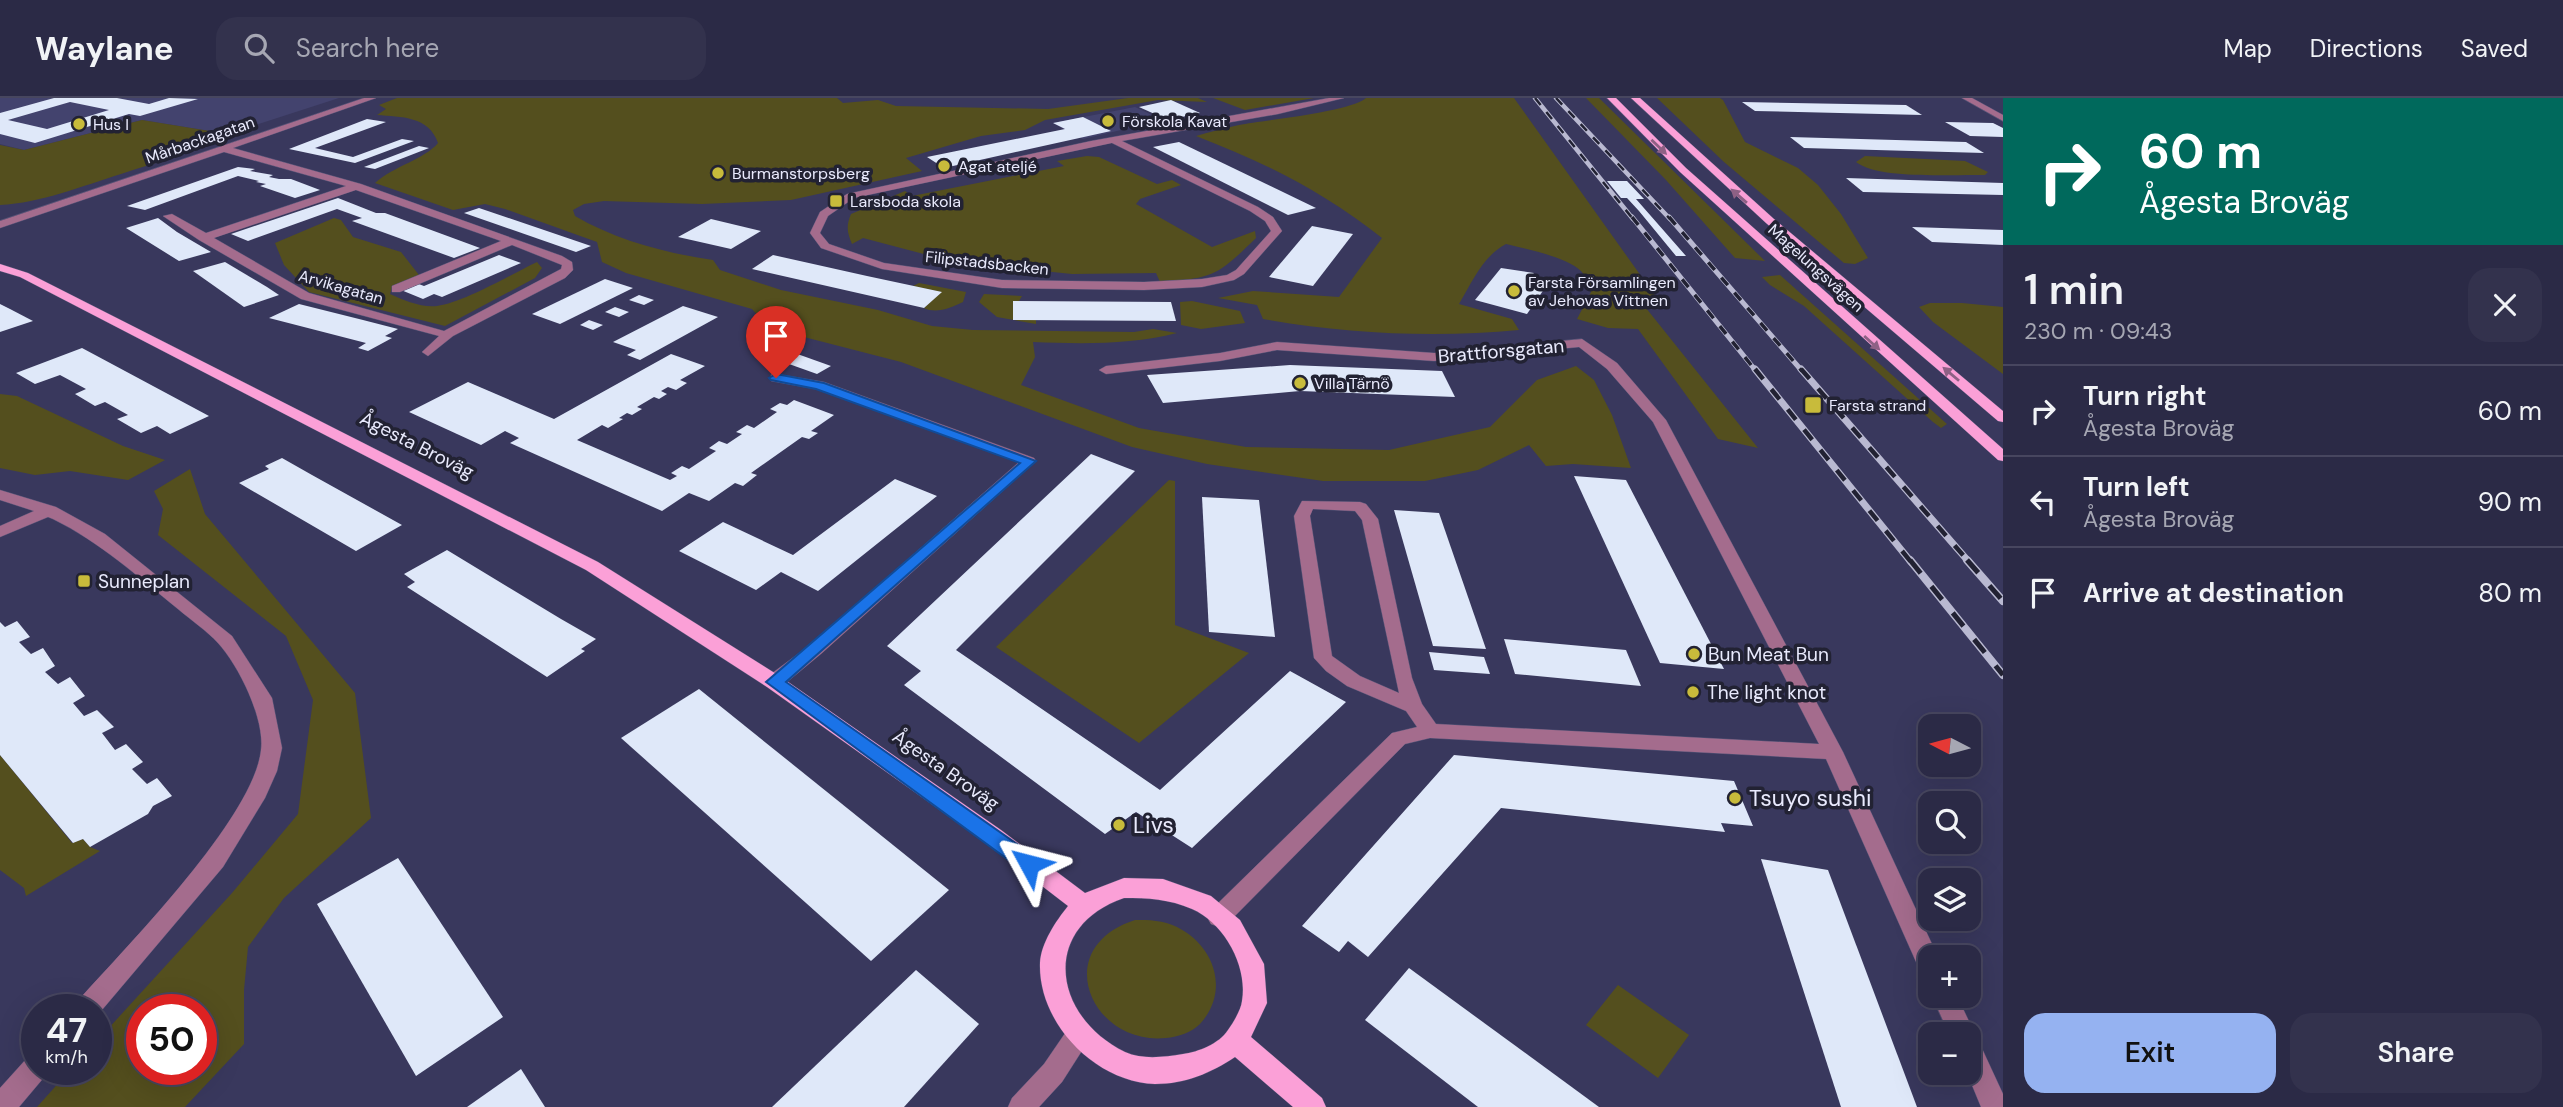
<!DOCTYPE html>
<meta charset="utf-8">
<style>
:root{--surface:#2b2a46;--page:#33324d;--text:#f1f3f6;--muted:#a6a7b3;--line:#47465f;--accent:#95b2f1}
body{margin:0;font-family:"DM Sans",sans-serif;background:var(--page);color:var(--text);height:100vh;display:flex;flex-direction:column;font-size:26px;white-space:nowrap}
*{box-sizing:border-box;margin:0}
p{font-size:23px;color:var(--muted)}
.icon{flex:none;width:38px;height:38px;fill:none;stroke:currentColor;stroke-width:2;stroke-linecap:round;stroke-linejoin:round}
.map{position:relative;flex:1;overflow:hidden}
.sheet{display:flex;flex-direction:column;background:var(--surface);width:560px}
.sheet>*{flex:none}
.hud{background:#00695c;color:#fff;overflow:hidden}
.needle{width:46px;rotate:276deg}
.tools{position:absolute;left:1918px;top:616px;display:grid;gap:14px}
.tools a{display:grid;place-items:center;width:63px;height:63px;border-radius:14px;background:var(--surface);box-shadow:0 7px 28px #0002,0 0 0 2px var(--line);font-size:35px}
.speed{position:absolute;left:21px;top:896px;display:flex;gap:14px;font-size:35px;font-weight:700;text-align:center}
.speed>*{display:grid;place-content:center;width:91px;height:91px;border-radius:50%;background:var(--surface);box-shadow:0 7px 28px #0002,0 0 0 2px var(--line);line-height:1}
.speed small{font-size:18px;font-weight:400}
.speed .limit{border:10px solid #d22;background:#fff;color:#111}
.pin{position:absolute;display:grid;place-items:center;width:60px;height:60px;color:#fff;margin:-72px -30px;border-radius:50% 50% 50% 0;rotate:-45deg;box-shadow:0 0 7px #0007}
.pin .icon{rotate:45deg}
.me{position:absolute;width:77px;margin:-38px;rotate:308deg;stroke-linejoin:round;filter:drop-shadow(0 0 5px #0008)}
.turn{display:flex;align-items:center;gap:24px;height:147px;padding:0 21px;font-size:32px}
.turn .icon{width:91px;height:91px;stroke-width:2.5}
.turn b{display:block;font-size:49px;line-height:60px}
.round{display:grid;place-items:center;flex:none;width:74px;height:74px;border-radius:21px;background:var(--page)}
.overview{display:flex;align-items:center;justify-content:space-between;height:119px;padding:0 21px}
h1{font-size:42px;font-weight:600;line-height:52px}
.action{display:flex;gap:14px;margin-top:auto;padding:14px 21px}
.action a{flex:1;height:80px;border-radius:21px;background:var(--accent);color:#111;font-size:28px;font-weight:600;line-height:80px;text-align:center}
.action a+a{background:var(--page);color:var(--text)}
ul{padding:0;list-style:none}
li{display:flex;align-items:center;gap:21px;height:91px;padding:0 21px;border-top:2px solid var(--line)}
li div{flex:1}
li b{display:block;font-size:26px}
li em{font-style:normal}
header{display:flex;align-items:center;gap:42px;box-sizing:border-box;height:98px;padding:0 35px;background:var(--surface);border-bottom:2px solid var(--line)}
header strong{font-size:33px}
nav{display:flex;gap:38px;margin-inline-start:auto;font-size:24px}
.search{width:490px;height:63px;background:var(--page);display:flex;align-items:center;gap:18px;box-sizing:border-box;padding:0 24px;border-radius:21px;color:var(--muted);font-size:26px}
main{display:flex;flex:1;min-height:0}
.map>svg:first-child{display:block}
.built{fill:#43436e}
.green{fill:#544f1e;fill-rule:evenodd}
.building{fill:#dfe8f9;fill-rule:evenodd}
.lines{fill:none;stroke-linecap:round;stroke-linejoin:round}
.minor-casing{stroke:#555477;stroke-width:1}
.major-casing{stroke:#555477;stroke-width:1}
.minor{fill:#a46c8d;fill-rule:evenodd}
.major{fill:#fba0d7;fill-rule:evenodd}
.rail-far3-casing{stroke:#b9b9d1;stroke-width:4.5}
.rail-far2-casing{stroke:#b9b9d1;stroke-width:5}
.rail-far1-casing{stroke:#b9b9d1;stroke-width:7}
.rail-casing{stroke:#b9b9d1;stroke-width:8}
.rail-far3{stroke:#223;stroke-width:2.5;stroke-dasharray:9;stroke-linecap:butt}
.rail-far2{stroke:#223;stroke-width:3.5;stroke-dasharray:10;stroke-linecap:butt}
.rail-far1{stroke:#223;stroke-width:4.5;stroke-dasharray:13;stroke-linecap:butt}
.rail{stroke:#223;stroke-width:5;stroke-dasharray:17;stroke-linecap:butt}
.oneway{fill:#8e6185}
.route{fill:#1a73e8;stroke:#114b97;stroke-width:2}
.poi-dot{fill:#c8bb3b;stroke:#223;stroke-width:2.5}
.labels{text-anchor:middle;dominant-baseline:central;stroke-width:7;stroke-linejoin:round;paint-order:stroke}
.far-poi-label{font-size:16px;fill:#e9eafd;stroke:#223;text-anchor:start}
.far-street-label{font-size:16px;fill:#e9eafd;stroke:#223}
.street-label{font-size:19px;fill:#e9eafd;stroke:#223}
.poi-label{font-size:19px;fill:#e9eafd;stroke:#223;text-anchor:start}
.near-poi-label{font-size:23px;fill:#e9eafd;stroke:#223;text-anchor:start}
</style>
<header>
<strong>Waylane</strong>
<div class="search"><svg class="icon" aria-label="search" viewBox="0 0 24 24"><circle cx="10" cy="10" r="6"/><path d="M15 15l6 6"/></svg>Search here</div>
<nav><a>Map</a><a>Directions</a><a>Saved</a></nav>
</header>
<main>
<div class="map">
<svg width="2003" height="1009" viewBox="0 0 2003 1009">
<rect width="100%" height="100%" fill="#39385d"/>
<g class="built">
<path d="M0,0H339L228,36L142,22L24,52L0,46Z"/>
<path d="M1135,9L1163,22L1083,41L1053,25Z"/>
</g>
<g class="green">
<path d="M397,0H837L843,5L878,2L896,8L1048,11L1128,0H1198L1207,4L1158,2L1045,22L1025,32L981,38L906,60L922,73L791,102L702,106L604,103L584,106L573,112L575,118C616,142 665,155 713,162L720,172L781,192L878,212L932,228L973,232L1134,234L1153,231L1177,235C1131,247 1080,246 1033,244L1035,259L1021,287L1139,330L1246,349L1389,352L1490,329L1537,282L1576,268L1594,282L1612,317L1631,370L1573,366L1546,368L1529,347L1478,372L1425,383H1323L1207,366L1132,349L901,264L769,230L752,211L626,175L602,164L597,144L505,111L485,106L453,112L375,85C394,68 425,61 438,45C429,18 401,19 377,17L386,11L379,7Z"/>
<path d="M1213,0H1314L1245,12Z"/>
<path d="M1366,0H1514L1656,199L1638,200L1758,350L1718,341L1638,231L1608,230L1577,221L1591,194C1588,188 1586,178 1581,173C1567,159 1526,151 1506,146C1483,158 1472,184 1459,206L1512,221L1519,232C1437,240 1345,236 1263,221L1257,207L1218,200L1253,193L1339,199L1382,140C1322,93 1266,65 1196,38C1210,34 1224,30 1239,27C1265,22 1350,14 1366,0Z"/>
<path d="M1586,0H1599L1765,163L1735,160L1666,82Z"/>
<path d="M1657,0H1720L1723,2L1745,44L1798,70L1818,87L1841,116L1868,160L1855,166L1844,165L1724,64Z"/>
<path d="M142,22L228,36C195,55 157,64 121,76C82,88 41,105 0,107V47L24,52Z"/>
<path d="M1087,58L1099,59L1157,86L1172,82L1181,87L1140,101L1136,106L1212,149L1255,133L1256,140C1217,178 1214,180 1160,184L1156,175L1072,176L954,164L863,140L852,146C847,134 846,128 851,116L905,93L912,98L1064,68L1057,63Z"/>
<path d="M1865,58L1965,63L1988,74L1985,77C1954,76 1879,82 1856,64Z"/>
<path d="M334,120L341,122L353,139L401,154L419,177L392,190L390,196C403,202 422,210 437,208C463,205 512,176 537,164L542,170L535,180L445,228L309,194L284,167L275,145Z"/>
<path d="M1780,177L1947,326L1941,330L1933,324L1804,208L1770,187L1762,179Z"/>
<path d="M919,185L966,194L963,204C951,210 936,216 924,210L941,194L913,188Z"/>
<path d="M984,196L1022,198L1019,203H1013V221L1036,222V226L997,219L979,204Z"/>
<path d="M1192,203L1240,213L1245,225L1201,231L1181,227L1180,204Z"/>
<path d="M1930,205H1962L2003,209V276L1933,224L1919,209Z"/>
<path d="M0,296L17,298L123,348L165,362L128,382L70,373L35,377L0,370Z"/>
<path d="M190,371L205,416L355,595L371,720L284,800L248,849L244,892V946L185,1009H37L71,971H96V944L232,795L298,716L313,602L286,538L158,437L163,411L154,393ZM142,912H201V971H142Z"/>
<path d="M1169,382L1175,383V527L1249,555L1139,645L996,549Z"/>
<path d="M0,657L72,745L83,741L90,749L100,753L26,798L24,790L0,772Z"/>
<path d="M1135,822C1149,822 1163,822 1177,829C1215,848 1230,893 1200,926C1192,934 1178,939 1166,940C1092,948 1048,850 1135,822Z"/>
<path d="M1618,887L1689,937L1658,980L1586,927Z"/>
</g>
<g class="building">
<path d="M54,0H117L149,6L169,0L198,1L140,18L129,16L35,45L0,36V15ZM70,4L109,12L47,31L8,22Z"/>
<path d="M1171,2L1200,15L1168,22L1139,9Z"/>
<path d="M1742,4L1906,7L1922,17L1755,13Z"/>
<path d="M1083,19L1111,33L944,70L927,59L1065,31L1053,25Z"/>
<path d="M367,21L386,24L315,50L353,59L402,41L414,43L355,65L289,51Z"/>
<path d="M1945,24L1993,25L2003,30V39L1970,38Z"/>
<path d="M1790,39L1966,44L1984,55L1804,50Z"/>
<path d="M1179,44L1316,110L1288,117L1153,49Z"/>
<path d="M419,48L429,50L375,71L364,69Z"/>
<path d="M238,69L255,71L250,73L273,77L269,79L279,81H291L320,92L295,100L260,88L266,86L256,84L259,83L238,78L145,112L127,108Z"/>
<path d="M1846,80L2003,85V97L1863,94Z"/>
<path d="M1607,83H1627L1644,101H1636L1686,158H1676L1639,113L1627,100H1621Z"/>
<path d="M338,100L376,115H385L480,150L454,160L352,123L362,120L337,111L248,143L231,136Z"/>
<path d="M479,110L591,148L576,154L464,115Z"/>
<path d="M158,120L177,134L211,154L179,163L126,130Z"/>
<path d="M711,121L761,133L731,151L678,139Z"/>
<path d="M1312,128L1353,136L1313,188L1269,179Z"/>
<path d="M1912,129L2003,132V147L1932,144Z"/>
<path d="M499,157L521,165L442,199L434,196L423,201L401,192L416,185L424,188Z"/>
<path d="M773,157L867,178L942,194L924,210L752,171Z"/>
<path d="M225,164L267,189L279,197L244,209L193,173Z"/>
<path d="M1501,170L1534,175L1531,179L1549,184L1527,216L1475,202Z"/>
<path d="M605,181L633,190L560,226L532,216Z"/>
<path d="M639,197L654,202L644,207L629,202Z"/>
<path d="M1013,203L1171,204L1176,223L1013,222Z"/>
<path d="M0,206L10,211L33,223L0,234Z"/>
<path d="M299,206L363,222L398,231L385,238L392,240L368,253L358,250L366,245L269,220Z"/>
<path d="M683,208L718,219L640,262L627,257L636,252L613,244Z"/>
<path d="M615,209L629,214L619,219L605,214Z"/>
<path d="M589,222L603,227L593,232L580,227Z"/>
<path d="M82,250L97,258L209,318L170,336L157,328L141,335L117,321L128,317L105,304L95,308L75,296L86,291L60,277L35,286L16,275Z"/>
<path d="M789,253L831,268L817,276L775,261Z"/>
<path d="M671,256L705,268L680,282L687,285L676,292L668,289L661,293L667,296L659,301L654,299L637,309L642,311L632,317L627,315L619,320L623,321L608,330L602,327L577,342L670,382L677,378L671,375L682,368L689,371L716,353L709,350L719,343L727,346L742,336L736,334L747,327L754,330L777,314L770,311L780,305L787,307L794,302L834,317L811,333L818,335L809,341L802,339L751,375L757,377L743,388L735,385L709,403L689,395L662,413L510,345L519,340L505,333L481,347L409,314L468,284L554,321Z"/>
<path d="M1290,267L1442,273L1455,299L1300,293L1163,305L1147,277Z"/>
<path d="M1091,356L1135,373L956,552L1160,692L1290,573L1346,604L1192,750L1136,714L1105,736L904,587L921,573L887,548Z"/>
<path d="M282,360L312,377L402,427L356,453L239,385L269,371L265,368Z"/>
<path d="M1574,378L1626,382L1724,571L1660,565Z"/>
<path d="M895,381L937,398L818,493L781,474L756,492L679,453L723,424L793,457Z"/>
<path d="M1202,399L1259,402L1275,539L1209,534Z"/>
<path d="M1394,412L1439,415L1486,551L1433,548Z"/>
<path d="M447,452L561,521L596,541L581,551L585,553L547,579L407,489L415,484L404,476Z"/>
<path d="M17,523L30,539L19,544L31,556L43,550L55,568L45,574L58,586L70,579L85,598L73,605L84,618L97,612L114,629L102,635L115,652L126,646L143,664L132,671L147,686L157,680L172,698L153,708L148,716L90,749L83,741L73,745L0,657V524L5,529Z"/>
<path d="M1504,541L1626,552L1641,588L1515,576Z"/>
<path d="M1429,554L1484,559L1490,576L1434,572Z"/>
<path d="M699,591L949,792L871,863L621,640Z"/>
<path d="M1454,657L1734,683L1753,728L1721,725L1725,734L1501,710L1368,859L1348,843L1339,854L1302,828Z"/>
<path d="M398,760L503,919L416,978L317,806Z"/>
<path d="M1761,761L1828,772L1917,1009H1841Z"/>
<path d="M1409,870L1584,998L1599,1009H1478L1365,922Z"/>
<path d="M916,872L979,926L904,1009H772Z"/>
<path d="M521,971L545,1009H467Z"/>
</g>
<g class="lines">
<g class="minor-casing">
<g id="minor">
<path d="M364,0H376L233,50L361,86L562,158L572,164L573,172L565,180L453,238L428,258L422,254L439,238L301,201L199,142L163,118L172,116L206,135L346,88L224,54L0,130V123ZM356,92L501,143L392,188V194H400L512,147L562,167L561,171L444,233L309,195L214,140Z"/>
<path d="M1329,0H1344L1278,16L1122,43L1258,109L1273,119L1282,133L1244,176L1234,182L1202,189L1144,192L1002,190L882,171L821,150L810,135L820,114L847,96L1091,43ZM1112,45L1250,113L1265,123L1271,133L1236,172L1227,177L1202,181L1144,184L1002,182L884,165L829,146L820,135L828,118L854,100Z"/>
<path d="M1962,0H1972L2003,17V23Z"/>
<path d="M1582,241L1617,265L1666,322L1843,654L1938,859H1930V878L1921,875L1826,661L1430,640L1405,646L1227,826L1219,829L1211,826L1207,819L1211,812L1392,635L1417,629L1406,613L1347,588L1326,573L1314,560L1294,418L1302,403L1360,404L1366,406L1378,421L1412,580L1422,606L1436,626L1819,646L1653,324L1607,271L1579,249L1434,263L1277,252L1220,263L1106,276L1099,272L1106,268L1220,255L1277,244L1434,255ZM1313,411L1355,413L1362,422L1399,595L1360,578L1332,558L1310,418Z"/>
<path d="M776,276L824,284L1034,360L1036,363L822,555L781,589H767L765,584L767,579L810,547L1019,364L816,291L771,283V277Z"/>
<path d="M0,392L56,409L105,436L232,538L272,600L282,650L277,673L265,700L223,769L96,919V912H74L77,904C125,850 254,720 261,652C265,621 239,568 218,545C207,533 191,522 178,511C137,478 100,444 53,421L48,419L0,439V428L34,413L0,402Z"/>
<path d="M1932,898H1957L1975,936L1973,940L1978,942L2003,996V1009H1981L1967,975H1969V936H1949Z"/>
<path d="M1079,925L1088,928L1092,937L1062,984L1039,1009H1008L1012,1000L1044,966L1070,928Z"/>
<path d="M37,956V971H49L46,977L19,1009H0V990L28,959Z"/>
</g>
</g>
<g class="major-casing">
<g id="major">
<path d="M1607,0H1616L1686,70L2003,351V363L1998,362L1680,74Z"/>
<path d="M1631,0H1640L1774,121L2003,313V324L1998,323L1766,125Z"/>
<path d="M0,166L28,175L598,464L781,579L1001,732L1085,795L1124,780L1163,781L1211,798L1240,822L1264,866L1267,905L1251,939L1322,1000L1326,1009H1293L1235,959C1211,975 1185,986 1155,986C1095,984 1038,925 1040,865C1041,845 1056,823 1068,808L985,744L767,589L586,472L20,179L0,173ZM1124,800C1148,800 1169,801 1192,811C1224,825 1248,868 1242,903C1241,912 1233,925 1228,932C1219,946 1198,954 1183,956C1164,959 1143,962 1125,954C1052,918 1040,829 1124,800Z"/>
</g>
</g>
<use href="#minor" class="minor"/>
<use href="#major" class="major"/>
<g class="rail-far3-casing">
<g id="rail-far3">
<path d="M1535,0L1633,121"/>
<path d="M1556,0L1670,121"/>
</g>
</g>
<g class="rail-far2-casing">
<g id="rail-far2">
<path d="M1632,119L1756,273"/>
<path d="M1669,119L1802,273"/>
</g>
</g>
<g class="rail-far1-casing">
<g id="rail-far1">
<path d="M1755,271L1911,464"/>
<path d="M1801,271L1969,464"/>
</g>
</g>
<g class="rail-casing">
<g id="rail">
<path d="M1910,462L2003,577"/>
<path d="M1967,462L2003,503"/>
</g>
</g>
<use href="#rail-far3" class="rail-far3"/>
<use href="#rail-far2" class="rail-far2"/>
<use href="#rail-far1" class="rail-far1"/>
<use href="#rail" class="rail"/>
</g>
<defs><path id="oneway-solid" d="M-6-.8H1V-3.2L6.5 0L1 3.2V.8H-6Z" transform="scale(1.75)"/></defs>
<g class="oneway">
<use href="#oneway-solid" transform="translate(1659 49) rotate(44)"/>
<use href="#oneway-solid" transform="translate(1739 98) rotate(-139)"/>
<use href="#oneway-solid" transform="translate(1872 245) rotate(42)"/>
<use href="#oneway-solid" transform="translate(1951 276) rotate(-140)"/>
</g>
<path class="route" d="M776,276L824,285L1036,363L786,584L1037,760L1039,766L1037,772L1029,774L1022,772L766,584L1020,365L816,291L771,282L769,280Z"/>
<g class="poi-dot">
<circle cx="1108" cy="23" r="7"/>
<circle cx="79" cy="26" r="7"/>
<circle cx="944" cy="68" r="7"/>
<circle cx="718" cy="75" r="7"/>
<rect x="829" y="96" width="14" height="14" rx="3.5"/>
<circle cx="1514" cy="193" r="7"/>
<circle cx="1300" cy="285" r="7"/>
<rect x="1804" y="298" width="18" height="18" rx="3.5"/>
<rect x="77" y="476" width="14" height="14" rx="3.5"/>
<circle cx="1694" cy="556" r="7"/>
<circle cx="1693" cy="594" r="7"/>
<circle cx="1735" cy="700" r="7"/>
<circle cx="1119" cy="727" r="7"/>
</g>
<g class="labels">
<g class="far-poi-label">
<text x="1122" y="23">Förskola Kavat</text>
<text x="93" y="26">Hus I</text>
<text x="958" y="68">Agat ateljé</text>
<text x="732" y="75">Burmanstorpsberg</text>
<text x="850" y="103">Larsboda skola</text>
<text x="1528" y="184">Farsta Församlingen<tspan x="1528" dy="18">av Jehovas Vittnen</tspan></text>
<text x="1314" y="285">Villa Tärnö</text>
<text x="1829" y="307">Farsta strand</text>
</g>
<g class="far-street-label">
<text transform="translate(200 42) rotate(-19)">Mårbackagatan</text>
<text transform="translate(987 165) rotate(6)">Filipstadsbacken</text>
<text transform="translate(1816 170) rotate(42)">Magelungsvägen</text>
<text transform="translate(341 189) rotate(16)">Arvikagatan</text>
</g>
<g class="street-label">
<text transform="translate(1501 253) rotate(-5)">Brattforsgatan</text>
<text transform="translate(417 347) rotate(27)">Ågesta Broväg</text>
<text transform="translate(946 672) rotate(35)">Ågesta Broväg</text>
</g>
<g class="poi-label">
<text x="98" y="483">Sunneplan</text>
<text x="1708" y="556">Bun Meat Bun</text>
<text x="1707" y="594">The light knot</text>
</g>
<g class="near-poi-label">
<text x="1749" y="700">Tsuyo sushi</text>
<text x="1133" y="727">Livs</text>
</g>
</g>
</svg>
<div class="tools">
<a><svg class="needle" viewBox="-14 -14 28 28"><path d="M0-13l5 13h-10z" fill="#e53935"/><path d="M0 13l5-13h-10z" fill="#a6a7b3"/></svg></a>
<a><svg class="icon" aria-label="search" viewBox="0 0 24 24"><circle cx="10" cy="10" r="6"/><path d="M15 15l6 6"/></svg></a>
<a><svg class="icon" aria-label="layers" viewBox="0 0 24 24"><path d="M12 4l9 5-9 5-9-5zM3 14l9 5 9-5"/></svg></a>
<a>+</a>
<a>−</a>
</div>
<div class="speed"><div>47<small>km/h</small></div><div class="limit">50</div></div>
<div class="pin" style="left:776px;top:280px;background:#d93025"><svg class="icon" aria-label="arrive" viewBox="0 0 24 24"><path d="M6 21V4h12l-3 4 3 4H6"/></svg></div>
<svg class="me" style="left:1029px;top:766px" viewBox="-20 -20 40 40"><path d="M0-17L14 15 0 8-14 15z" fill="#1a73e8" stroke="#fff" stroke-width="4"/></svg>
</div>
<section class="sheet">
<div class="hud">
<div class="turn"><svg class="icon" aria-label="right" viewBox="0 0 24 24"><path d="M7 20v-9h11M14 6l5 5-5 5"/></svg><div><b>60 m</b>Ågesta Broväg</div></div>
</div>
<div class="overview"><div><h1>1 min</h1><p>230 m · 09:43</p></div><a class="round"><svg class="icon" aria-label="close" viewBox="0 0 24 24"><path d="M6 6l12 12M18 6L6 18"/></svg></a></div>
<ul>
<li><svg class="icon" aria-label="right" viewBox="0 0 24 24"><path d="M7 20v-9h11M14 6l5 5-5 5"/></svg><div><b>Turn right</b><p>Ågesta Broväg</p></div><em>60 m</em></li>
<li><svg class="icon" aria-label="left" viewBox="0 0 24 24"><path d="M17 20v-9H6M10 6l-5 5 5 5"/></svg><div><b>Turn left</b><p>Ågesta Broväg</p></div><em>90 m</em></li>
<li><svg class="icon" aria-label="arrive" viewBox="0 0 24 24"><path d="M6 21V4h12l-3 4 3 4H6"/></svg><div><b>Arrive at destination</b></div><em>80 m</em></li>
</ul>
<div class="action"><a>Exit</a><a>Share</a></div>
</section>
</main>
